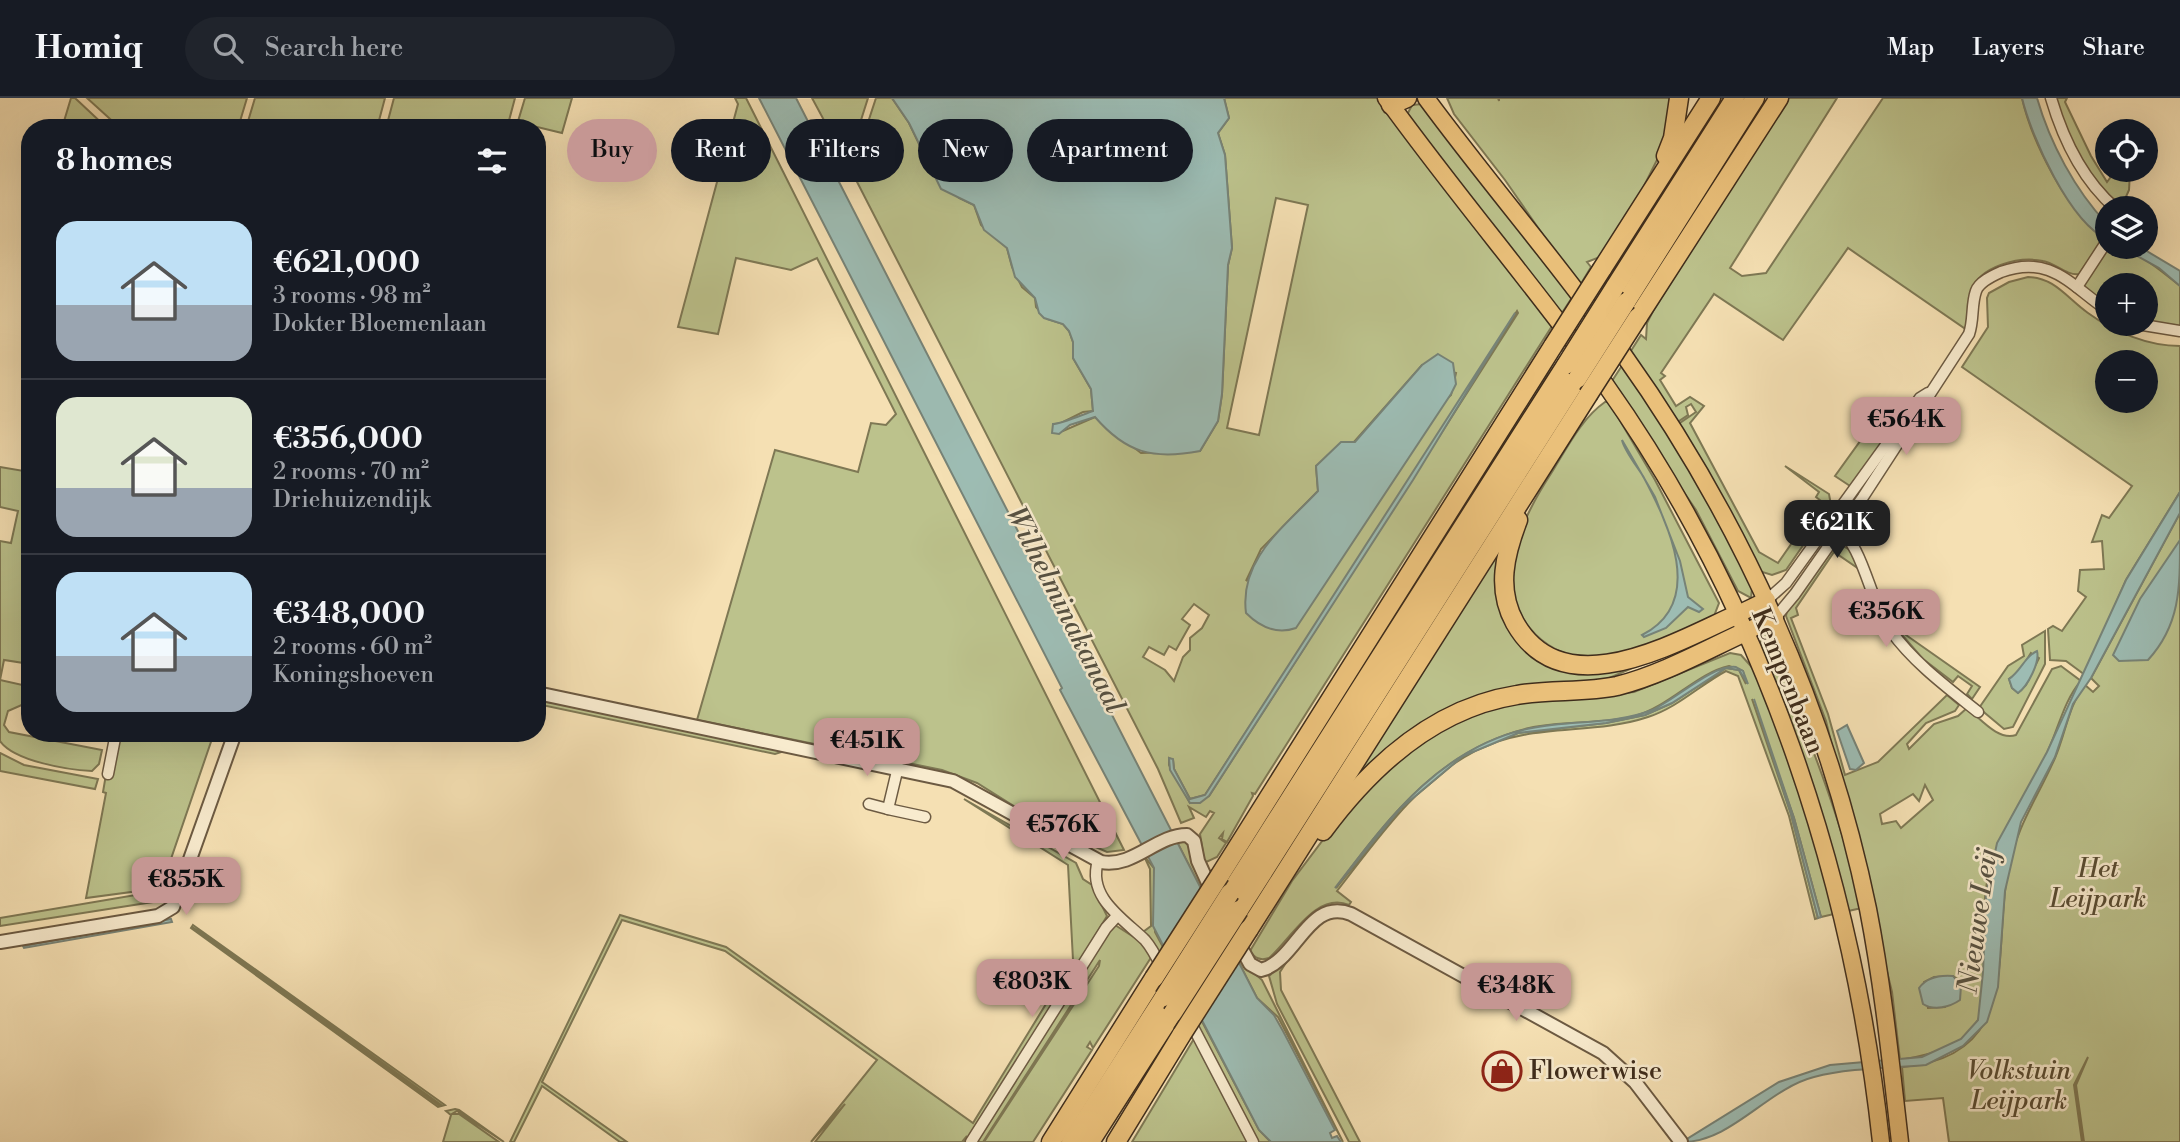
<!DOCTYPE html>
<html lang="en">
<head>
<meta charset="utf-8">
<style>
  :root { --surface:#171b24; --page:#20242c; --text:#f1f3f6; --muted:#9ea1a6; --line:#363941; --accent:#c59692 }
  body { margin:0; font-family:"Libre Bodoni",serif; background:var(--page); color:var(--text); height:100vh; display:flex; flex-direction:column; font-size:26px; white-space:nowrap }
  * { box-sizing:border-box; margin:0 }
  p { font-size:23px; color:var(--muted) }
  .icon { flex:none; width:38px; height:38px; fill:none; stroke:currentColor; stroke-width:2; stroke-linecap:round; stroke-linejoin:round }
  .map { position:relative; flex:1; overflow:hidden }
  .sheet { position:absolute; left:21px; top:21px; width:525px; height:623px; display:flex; flex-direction:column; background:var(--surface); border-radius:28px; box-shadow:0 7px 28px #0002 }
  .sheet>* { flex:none }
  .guide { position:absolute; left:567px; top:21px; width:665px; height:63px; display:flex; gap:14px }
  .buttons { position:absolute; left:2095px; top:21px; display:grid; gap:14px }
  .buttons a { display:grid; place-items:center; width:63px; height:63px; border-radius:50%; background:var(--surface); box-shadow:0 7px 28px #0002; font-size:35px }
  .price { position:absolute; translate:-50% -60px; padding:0 16px; border-radius:14px; background:var(--accent); color:#111; font-size:23px; line-height:46px; filter:drop-shadow(0 2px 4px #0008) }
  .price::after { content:''; position:absolute; left:50%; top:42px; width:21px; height:16px; margin-left:-10px; background:inherit; clip-path:polygon(0 0,100% 0,50% 100%) }
  .price.on { background:#222; color:#fff }
  ul { padding:0; list-style:none }
  li { display:flex; align-items:center; gap:21px; height:175px; padding:0 35px }
  li+li { border-top:2px solid var(--line) }
  li span { display:grid; place-items:center; flex:none; width:196px; height:140px; border-radius:21px; color:#555 }
  li>.icon { margin-inline-start:auto }
  span .icon { width:84px; height:84px; fill:#fffc; stroke-width:1 }
  li b { font-size:30px }
  h2 { display:flex; justify-content:space-between; align-items:center; height:84px; padding:0 35px; font-size:30px }
  .pill { padding:0 24px; border-radius:32px; background:var(--surface); box-shadow:0 7px 28px #0002; font-size:24px; line-height:63px }
  .pill.on { background:var(--accent); color:#111 }
  header { display:flex; align-items:center; gap:42px; box-sizing:border-box; height:98px; padding:0 35px; background:var(--surface); border-bottom:2px solid var(--line) }
  header strong { font-size:33px }
  nav { display:flex; gap:38px; margin-inline-start:auto; font-size:24px }
  .search { width:490px; height:63px; background:var(--page); display:flex; align-items:center; gap:18px; box-sizing:border-box; padding:0 24px; border-radius:38px; color:var(--muted); font-size:26px }
  .map>svg:first-child { display:block }
  .green { fill:#bcc28c; stroke:#7e7854; stroke-width:2; fill-rule:evenodd }
  .water { fill:#9dbcb3; stroke:#778377; stroke-width:2 }
  .lines { fill:none; stroke-linecap:round; stroke-linejoin:round }
  .minor-casing { stroke:#6c5a42; stroke-width:13 }
  .tertiary-casing { stroke:#6c5a42; stroke-width:16 }
  .trunk-casing { stroke:#3f2d1c; stroke-width:19 }
  .motorway-casing { stroke:#3f2d1c; stroke-width:21 }
  .minor { stroke:#f8ebce; stroke-width:10 }
  .tertiary { stroke:#f8ebce; stroke-width:12 }
  .trunk { stroke:#eac07a; stroke-width:16 }
  .motorway { stroke:#eac07a; stroke-width:18 }
  .motorway-bridge-casing { stroke:#3f2d1c; stroke-width:21; stroke-linecap:butt }
  .motorway-bridge { stroke:#eac07a; stroke-width:18 }
  .labels { text-anchor:middle; dominant-baseline:central; stroke-width:5; stroke-linejoin:round; paint-order:stroke }
  .street-label { font-size:26px; fill:#3f2d1c; stroke:#f8ebce }
  .park-label { font-size:26px; font-style:italic; fill:#584b32; stroke:#f8ebce }
  .poi-label { font-size:26px; fill:#3f2d1c; stroke:#f8ebce; text-anchor:start }
  .water-label { font-size:28px; font-style:italic; fill:#565142; stroke:#f8ebce }
</style>
</head>
<body>
<header>
<strong>Homiq</strong>
<div class="search"><svg class="icon" aria-label="search" viewBox="0 0 24 24"><circle cx="10" cy="10" r="6"/><path d="M15 15l6 6"/></svg>Search here</div>
<nav><a>Map</a><a>Layers</a><a>Share</a></nav>
</header>
<div class="map">
<svg width="2180" height="1044" viewBox="0 0 2180 1044">
  <rect width="100%" height="100%" fill="#f5e0b3"/>
  <filter id="stains"><feTurbulence type="fractalNoise" baseFrequency=".00286" numOctaves="4"/><feColorMatrix values="0 0 0 0 .2 0 0 0 0 .09 0 0 0 0 .02 0 0 0 .5 -.17"/></filter>
  <radialGradient id="worn" r=".72"><stop offset=".6" stop-color="#630" stop-opacity="0"/><stop offset="1" stop-color="#630" stop-opacity=".3"/></radialGradient>
  <g class="green">
    <polygon points="71,0 75,0 107,30 62,30"/>
    <polygon points="87,0 247,0 238,30 120,30"/>
    <polygon points="255,0 385,0 377,30 246,30"/>
    <polygon points="394,0 515,0 507,30 386,30"/>
    <polygon points="525,0 572,0 562,35 525,26 516,30"/>
    <polygon points="735,0 746,0 1124,752 1107,754 1089,746 1079,749 977,685 942,672 697,622 775,352 858,374 871,325 886,327 896,316 817,160 791,172 736,160 718,236 678,229 738,6"/>
    <polygon points="812,0 868,0 848,63 846,63"/>
    <path d="M876,0H892L909,25L935,79L959,100L974,107L981,127L1007,150L1012,169L1022,189L1035,200L1036,209L1047,221L1063,226L1069,233L1073,244V260L1091,291L1093,313L1083,314L1059,326L1063,333L1095,319L1141,355L1200,353L1218,323L1222,296L1228,167L1232,150L1225,57L1218,35L1229,20L1224,0H1379L1552,228L1255,696L1252,695L1253,698L1227,744L1222,741L1223,735L1219,740L1226,745L1217,759L1206,764L1208,769L1204,762L1200,736L1214,715L1210,713L1206,719L1189,709L1194,720L1181,725L1158,671L854,78V67ZM1276,100L1308,107L1259,337L1227,330ZM1517,213L1518,215L1313,536ZM1422,267L1456,275L1451,297L1246,483L1261,451L1318,393L1316,368L1354,344ZM1194,506L1209,517L1202,530L1190,540V552L1183,559L1174,583L1165,572L1143,559L1149,549L1164,557L1169,548L1176,552L1190,527L1182,521ZM1303,546L1306,547L1209,698L1190,705L1169,667V660L1173,662L1174,671L1190,701L1205,697Z"/>
    <polygon points="1447,0 1498,0 1499,3 1499,0 1674,0 1660,56 1637,102 1600,159 1587,164 1591,169 1579,189 1505,82 1454,16"/>
    <polygon points="1720,0 1724,0 1609,181 1607,177"/>
    <path d="M1787,0H1837L1730,170L1742,178L1766,175L1883,0H2022C2032,44 2067,114 2104,140L2079,176C2067,178 2055,165 2043,163C2019,158 1980,168 1971,193C1966,206 1970,219 1967,232L1848,150L1783,242L1714,196L1661,275L1665,278L1660,282L1676,308L1690,299L1704,308L1690,325L1759,454L1778,465L1821,403L1816,399L1819,394L1785,368L1829,396L1831,407L1786,472L1772,477L1759,473L1677,327L1696,314L1691,306L1686,309L1688,317L1676,325L1629,256L1641,237L1646,241L1647,225L1653,213Z"/>
    <path d="M2054,0H2067L2065,4L2091,58L2107,84L2116,72L2130,73L2129,92L2121,110C2091,95 2065,31 2054,0Z"/>
    <polygon points="1422,6 1573,198 1560,218 1407,17 1412,7"/>
    <path d="M2109,149C2135,149 2160,172 2180,188V229L2146,224V187H2107V207L2082,189Z"/>
    <path d="M2028,179C2054,179 2068,201 2088,215C2114,234 2148,248 2180,248V394L2126,482L2085,577L2066,563L2050,562L2048,531L2053,528L2062,533L2086,499L2078,493L2080,472L2104,471L2102,443L2092,444L2102,417L2109,420L2132,388L1962,269L1988,229L1987,200L1989,195L2009,184ZM2107,264H2146V303H2107Z"/>
    <polygon points="1558,256 1537,295 1225,785 1223,781"/>
    <polygon points="1623,266 1713,407 1752,490 1751,500 1738,493 1696,412 1610,286"/>
    <path d="M1605,304H1609L1655,382L1719,505L1714,518C1677,535 1632,562 1589,560C1540,558 1506,514 1512,466C1516,434 1535,400 1552,374C1568,348 1582,320 1605,304Z"/>
    <polygon points="1870,321 1886,339 1850,388 1835,378 1863,339 1860,336"/>
    <path d="M0,369L30,374V566L4,562L0,582L27,588L24,606L8,613L4,627L9,634L102,652L99,666L92,673C68,672 14,663 0,643V443L11,445L18,413L0,409Z"/>
    <path d="M2180,415V1044H2084L2076,987L2088,959L2074,987L2082,1044H1949L1943,1000L1905,1003L1902,969C2023,958 1992,857 2008,772C2018,725 2037,701 2055,660C2066,635 2068,608 2085,587L2093,594L2099,588L2091,580Z"/>
    <polygon points="1507,441 1503,501 1561,567 1711,536 1607,581 1478,604 1337,707"/>
    <path d="M1839,446L1851,452L1859,471L1834,454L1796,510L1798,517L1791,520L1828,616L1845,677L1878,664L1947,597L1959,607L1955,613L1926,625L1907,646L1909,651L1934,626L1958,618L1967,610C1981,621 1998,643 2016,637L2052,571L2061,568L2081,583C2064,602 2058,632 2047,655C2024,703 1989,744 1985,800C1984,828 1988,899 1978,922C1966,949 1926,958 1900,962L1892,894L1826,623L1786,518L1787,512L1835,447ZM1925,687L1933,702L1901,730L1896,723L1882,726L1880,716L1913,696L1919,703ZM1953,878L1959,882L1945,909L1928,910L1924,884L1934,879Z"/>
    <polygon points="1896,530 1980,589 1972,601 1967,596 1972,588 1958,578 1953,584 1923,561"/>
    <path d="M1763,533L1771,544C1805,631 1841,718 1862,810L1848,813L1801,653L1760,549Z"/>
    <path d="M2045,533V566L2013,629L2004,631L1979,610L2008,568L2024,558L2022,547ZM2031,555L2039,560L2026,587L2018,595L2012,590L2009,581L2019,574Z"/>
    <path d="M1730,555L1741,557L1757,575L1807,716L1834,816L1821,819L1794,720L1752,601L1791,716L1818,820L1815,821L1789,718L1738,578L1726,573C1700,587 1677,610 1648,619C1591,638 1531,624 1475,653C1416,684 1377,742 1337,793L1351,804L1349,807C1316,793 1291,841 1269,860C1260,863 1255,860 1250,853L1292,783L1332,730L1373,682L1433,634L1500,606L1634,594ZM1729,568L1743,573L1746,586L1739,572L1726,570L1672,605L1645,617L1606,625L1518,635L1463,658L1400,711L1336,790C1387,721 1440,651 1529,630C1564,622 1600,627 1635,618C1670,608 1697,575 1729,568Z"/>
    <polygon points="537,599 788,652 775,656 537,606 537,603 555,605 537,601"/>
    <polygon points="113,635 214,635 161,790 86,800 106,695 103,694"/>
    <polygon points="0,655 24,667 98,681 95,691 0,673"/>
    <polygon points="964,701 1076,765 1083,781 1092,787 1107,818 972,1044 964,1044 967,1038 962,1044 815,1044 845,1006 811,1044 877,962 725,853 622,822 542,984 627,1044 620,1044 542,988 514,1044 510,1044 620,817 726,849 973,1025 1073,862 1068,767"/>
    <polygon points="1176,742 1186,743 1244,866 1262,882 1343,1044 1278,919 1257,900"/>
    <polygon points="1144,758 1154,770 1155,834 1259,1032 1271,1044 1255,1044 1157,853 1143,834 1151,828 1150,771"/>
    <polygon points="165,792 161,801 153,804 0,828 0,820"/>
    <path d="M193,827L445,1007L438,1009L191,830ZM192,829L203,836L441,1007L440,1008Z"/>
    <polygon points="1115,827 1143,845 1152,856 1250,1044 1132,1044 1195,939 1152,858 1093,950 1090,944 1087,949 1092,952 1033,1044 984,1044 1099,868 1100,862 983,1044 977,1044 1103,838"/>
    <polygon points="1289,860 1280,874 1281,892 1360,1044 1349,1044 1277,906 1269,878"/>
    <polygon points="455,1011 459,1012 504,1044 457,1013 452,1016 459,1016 499,1044 443,1044 451,1017 446,1013"/>
  </g>
  <g class="water">
    <polygon points="759,0 796,0 1257,900 1274,917 1283,933 1335,1032 1330,1035 1332,1040 1337,1038 1341,1044 1271,1044 1259,1032 1153,828 1154,770 1060,592 1062,590"/>
    <path d="M892,0H1224L1229,20L1218,35L1225,57L1232,150L1228,167L1222,296L1218,323L1200,353C1153,362 1126,355 1095,319L1070,327L1059,336L1052,335L1053,326C1061,326 1084,316 1093,313L1091,291L1073,260V244L1069,233L1063,226L1044,220L1039,215L1035,200L1015,179L1007,150L984,132L974,107L941,91L909,25Z"/>
    <path d="M2022,0H2037C2050,45 2075,92 2107,126V141C2070,125 2031,38 2022,0Z"/>
    <polygon points="2121,149 2140,149 2180,173 2180,188 2159,170"/>
    <polygon points="1515,215 1413,382 1209,698 1200,705 1190,705 1170,672 1169,660 1173,661 1174,671 1190,701 1205,697"/>
    <path d="M1438,256L1453,265L1456,286L1451,296L1296,530C1276,537 1260,529 1246,515C1239,461 1284,429 1318,393L1316,368L1341,344H1355L1422,267Z"/>
    <path d="M1622,342L1655,399L1680,463L1688,499L1703,511L1699,514L1688,509L1666,530L1644,539L1642,537C1707,504 1668,425 1643,378C1636,367 1624,352 1622,342Z"/>
    <path d="M2180,394V415L2091,580L2073,606L2055,659L2021,724L2005,793L1998,889L1987,924L1963,948L1926,967C1890,970 1849,970 1814,979C1767,991 1732,1044 1682,1044L1779,984L1830,967L1922,959L1961,941L1978,922L1983,874L1986,797L1997,745L2047,654L2126,482Z"/>
    <path d="M2180,442C2180,491 2180,527 2148,562L2119,563L2113,557L2140,501Z"/>
    <path d="M2037,553C2040,564 2028,588 2018,595L2012,590L2009,581C2021,573 2025,558 2037,553Z"/>
    <path d="M1736,569L1743,573L1748,586L1739,572L1726,570L1672,605L1645,617L1606,625L1518,635L1463,658L1400,711L1335,790C1387,722 1442,647 1532,630C1572,622 1614,627 1652,612C1675,602 1713,566 1736,569Z"/>
    <polygon points="1754,601 1794,720 1821,819 1818,820 1791,716"/>
    <polygon points="1847,627 1864,665 1856,672 1850,671 1837,633"/>
    <polygon points="171,821 172,824 24,850 23,848"/>
    <path d="M1953,878L1961,888L1960,902C1950,909 1934,913 1923,906L1919,890C1927,879 1940,877 1953,878Z"/>
  </g>
  <g class="lines">
    <g class="minor-casing">
      <g id="minor">
        <path d="M2051,0C2063,41 2082,81 2115,110"/>
        <polyline points="2077,189 2107,143"/>
        <polyline points="2137,226 2180,233"/>
        <path d="M1835,427C1865,448 1869,504 1891,533C1914,565 1948,590 1978,614"/>
        <polyline points="1767,502 1786,485 1920,300 1928,295"/>
        <path d="M1775,520L1795,496L1863,399L1969,236C1974,222 1971,207 1976,193C1979,184 1992,178 2001,174C2051,156 2070,187 2107,212"/>
        <polyline points="108,676 116,635"/>
        <polyline points="869,706 888,711 898,669"/>
        <polyline points="888,711 925,719"/>
        <path d="M1098,763C1087,799 1122,820 1145,842C1152,850 1157,860 1162,870"/>
        <polyline points="1179,902 1253,1044"/>
        <polyline points="971,1044 1106,830 1117,818"/>
      </g>
    </g>
    <g class="tertiary-casing">
      <g id="tertiary">
        <path d="M537,595L953,683L1101,764C1134,770 1156,737 1187,737L1194,743L1198,763L1213,796"/>
        <path d="M1226,822L1250,866L1261,872C1297,863 1308,799 1351,816L1603,955L1635,984L1681,1044"/>
        <polyline points="0,844 158,818 173,809 235,635"/>
      </g>
    </g>
    <g class="trunk-casing">
      <g id="trunk">
        <path d="M1386,0C1456,97 1535,189 1605,286C1762,507 1852,776 1881,1044"/>
        <path d="M1426,0C1490,87 1561,168 1623,256C1741,421 1827,612 1868,811C1883,888 1891,966 1900,1044"/>
        <polyline points="1736,517 1767,502"/>
        <polyline points="1745,534 1775,520"/>
      </g>
    </g>
    <g class="motorway-casing">
      <g id="motorway">
        <polyline points="1391,7 1407,0"/>
        <polyline points="1666,58 1673,40 1679,0"/>
        <polyline points="1602,171 1711,0"/>
        <polyline points="1615,189 1735,0"/>
        <polyline points="1626,204 1755,0"/>
        <polyline points="1638,219 1779,0"/>
        <path d="M1518,422C1505,456 1496,491 1515,525C1563,610 1674,545 1736,517"/>
        <path d="M1323,733C1371,668 1434,610 1517,597C1550,591 1584,595 1617,588C1661,577 1704,553 1745,534"/>
        <polyline points="1220,777 1553,248"/>
        <polyline points="1230,795 1566,267"/>
        <polyline points="1239,812 1577,281"/>
        <polyline points="1249,831 1588,297"/>
        <polyline points="1051,1044 1154,880"/>
        <polyline points="1071,1044 1164,899"/>
        <polyline points="1090,1044 1172,916"/>
        <polyline points="1116,1044 1182,936"/>
      </g>
    </g>
    <use href="#minor" class="minor"/>
    <use href="#tertiary" class="tertiary"/>
    <use href="#trunk" class="trunk"/>
    <use href="#motorway" class="motorway"/>
    <g class="motorway-bridge-casing">
      <g id="motorway-bridge">
        <polyline points="1553,248 1602,171"/>
        <polyline points="1566,267 1615,189"/>
        <polyline points="1577,281 1626,204"/>
        <polyline points="1588,297 1638,219"/>
        <polyline points="1154,880 1220,777"/>
        <polyline points="1164,899 1230,795"/>
        <polyline points="1172,916 1239,812"/>
        <polyline points="1182,936 1249,831"/>
      </g>
    </g>
    <use href="#motorway-bridge" class="motorway-bridge"/>
  </g>
  <defs>
    <g id="shop-ring" transform="scale(2.0125)"><circle r="9.5" fill="#f8ebce" stroke="#8f2418" stroke-width="1.5"/><path d="M-5-2.5h2.3a2.7 3.5 0 0 1 5.4 0H5L5.5 6h-11ZM-1.5-2.5h3a1.5 2.3 0 0 0-3 0Z" fill="#8f2418"/></g>
  </defs>
  <g fill-rule="evenodd">
    <use href="#shop-ring" x="1502" y="973"/>
  </g>
  <g class="labels">
    <g class="street-label">
      <text transform="translate(1788 583) rotate(68)">Kempenbaan</text>
    </g>
    <g class="park-label">
      <text x="2098" y="771">Het<tspan x="2098" dy="30">Leijpark</tspan></text>
      <text x="2019" y="973">Volkstuin<tspan x="2019" dy="30">Leijpark</tspan></text>
    </g>
    <g class="poi-label">
      <text x="1529" y="973">Flowerwise</text>
    </g>
    <g class="water-label">
      <text transform="translate(1065 512) rotate(63)">Wilhelminakanaal</text>
      <text transform="translate(1978 823) rotate(-82)">Nieuwe Leij</text>
    </g>
  </g>
  <rect width="100%" height="100%" filter="url(#stains)"/>
  <rect width="100%" height="100%" fill="url(#worn)"/>
</svg>
<div class="buttons">
<a><svg class="icon" aria-label="locate" viewBox="0 0 24 24"><circle cx="12" cy="12" r="6"/><path d="M12 2v4M12 18v4M2 12h4M18 12h4"/></svg></a>
<a><svg class="icon" aria-label="layers" viewBox="0 0 24 24"><path d="M12 4l9 5-9 5-9-5zM3 14l9 5 9-5"/></svg></a>
<a>+</a>
<a>−</a>
</div>
<b class="price" style="left:1906px;top:359px">€564K</b>
<b class="price on" style="left:1837px;top:462px">€621K</b>
<b class="price" style="left:1886px;top:551px">€356K</b>
<b class="price" style="left:867px;top:680px">€451K</b>
<b class="price" style="left:1063px;top:764px">€576K</b>
<b class="price" style="left:186px;top:819px">€855K</b>
<b class="price" style="left:1032px;top:921px">€803K</b>
<b class="price" style="left:1516px;top:925px">€348K</b>
<div class="guide">
<a class="pill on">Buy</a>
<a class="pill">Rent</a>
<a class="pill">Filters</a>
<a class="pill">New</a>
<a class="pill">Apartment</a>
</div>
<section class="sheet">
<h2>8 homes<svg class="icon" aria-label="filters" viewBox="0 0 24 24"><path d="M4 7h16M4 17h16"/><circle cx="9" cy="7" r="2"/><circle cx="15" cy="17" r="2"/></svg></h2>
<ul>
<li><span style="background:linear-gradient(#bfe0f5 60%,#9aa5b1 0)"><svg class="icon" aria-label="home" viewBox="0 0 24 24"><path d="M3 11l9-7 9 7M6 9v11h12V9"/></svg></span><div><b>€621,000</b><p>3 rooms · 98 m²</p><p>Dokter Bloemenlaan</p></div></li>
<li><span style="background:linear-gradient(#dfe7d0 65%,#9aa5b1 0)"><svg class="icon" aria-label="home" viewBox="0 0 24 24"><path d="M3 11l9-7 9 7M6 9v11h12V9"/></svg></span><div><b>€356,000</b><p>2 rooms · 70 m²</p><p>Driehuizendijk</p></div></li>
<li><span style="background:linear-gradient(#bfe0f5 60%,#9aa5b1 0)"><svg class="icon" aria-label="home" viewBox="0 0 24 24"><path d="M3 11l9-7 9 7M6 9v11h12V9"/></svg></span><div><b>€348,000</b><p>2 rooms · 60 m²</p><p>Koningshoeven</p></div></li>
</ul>
</section>
</div>
</body>
</html>
